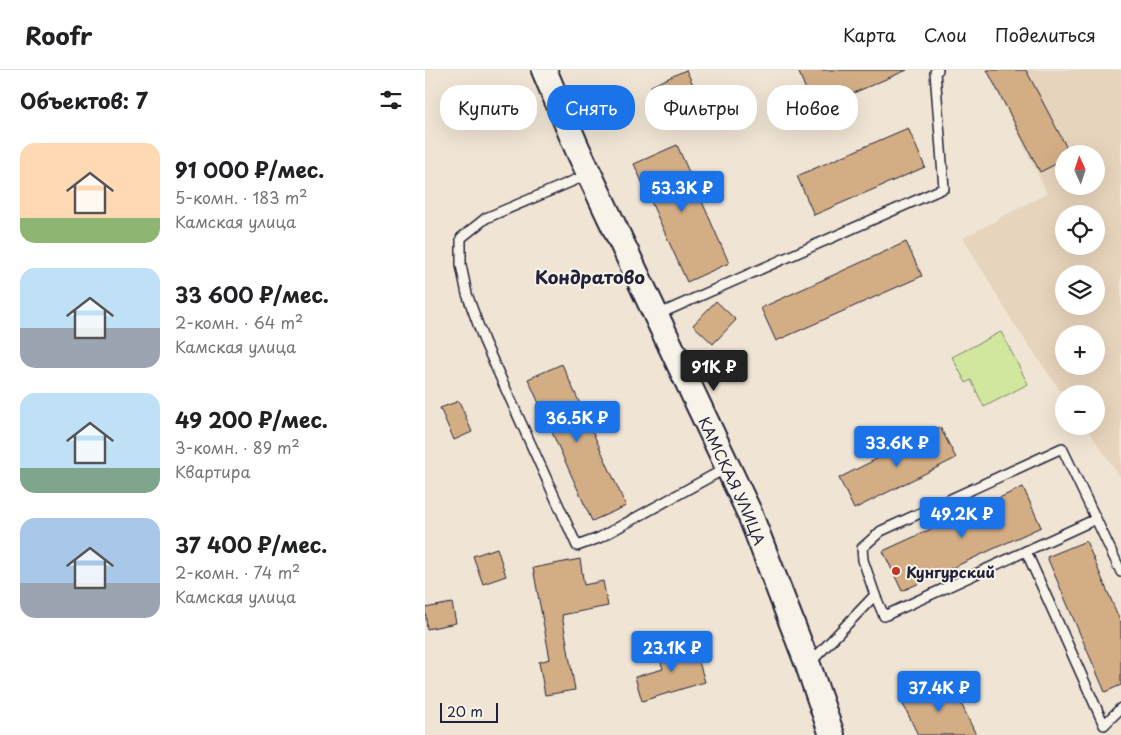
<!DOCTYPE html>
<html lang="ru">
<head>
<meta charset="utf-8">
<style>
  :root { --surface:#fff; --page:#f2f2f2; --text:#202124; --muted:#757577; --line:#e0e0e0; --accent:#1a73e8 }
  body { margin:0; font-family:"Playpen Sans",sans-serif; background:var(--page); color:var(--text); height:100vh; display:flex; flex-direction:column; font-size:19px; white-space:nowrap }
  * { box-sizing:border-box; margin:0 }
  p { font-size:16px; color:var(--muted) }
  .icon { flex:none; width:28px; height:28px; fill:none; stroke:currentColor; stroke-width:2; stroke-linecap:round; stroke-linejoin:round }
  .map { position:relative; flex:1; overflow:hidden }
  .side { display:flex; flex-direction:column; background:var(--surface); width:425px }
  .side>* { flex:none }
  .guide { position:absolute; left:15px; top:15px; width:475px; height:45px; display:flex; gap:10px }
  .needle { width:32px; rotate:357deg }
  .controls { position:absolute; left:630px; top:75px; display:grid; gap:10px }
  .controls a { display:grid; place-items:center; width:50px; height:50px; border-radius:50%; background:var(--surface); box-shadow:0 5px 20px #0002; font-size:25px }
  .scale { position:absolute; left:15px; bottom:12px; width:58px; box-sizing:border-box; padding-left:5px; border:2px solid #22223b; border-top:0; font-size:14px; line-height:18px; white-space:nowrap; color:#22223b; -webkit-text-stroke:4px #f7f3e8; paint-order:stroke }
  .price { position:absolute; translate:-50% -42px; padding:0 11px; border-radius:5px; background:var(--accent); color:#fff; font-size:16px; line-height:32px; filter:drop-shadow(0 1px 2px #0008) }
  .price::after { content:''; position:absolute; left:50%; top:30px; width:15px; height:11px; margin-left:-8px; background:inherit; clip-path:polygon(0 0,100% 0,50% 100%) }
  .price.current { background:#222; color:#fff }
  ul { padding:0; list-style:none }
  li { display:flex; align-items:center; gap:15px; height:125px; padding:0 20px }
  li span { display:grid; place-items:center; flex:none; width:140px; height:100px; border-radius:15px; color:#555 }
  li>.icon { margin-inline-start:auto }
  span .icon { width:60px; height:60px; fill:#fffc; stroke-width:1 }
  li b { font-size:21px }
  h2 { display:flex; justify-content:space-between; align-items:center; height:60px; padding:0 20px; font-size:21px }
  .tag { padding:0 18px; border-radius:20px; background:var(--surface); box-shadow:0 5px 20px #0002; font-size:18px; line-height:45px }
  .tag.current { background:var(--accent); color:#fff }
  header { display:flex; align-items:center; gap:30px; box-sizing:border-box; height:70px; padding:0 25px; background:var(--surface); border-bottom:1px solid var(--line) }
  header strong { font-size:24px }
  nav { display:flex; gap:28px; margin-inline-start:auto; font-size:18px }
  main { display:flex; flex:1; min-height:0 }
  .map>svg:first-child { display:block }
  .built { fill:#e7d4bc; fill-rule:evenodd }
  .green { fill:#d1e79d; stroke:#7a846c }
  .building { fill:#d3ae85; stroke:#22223b }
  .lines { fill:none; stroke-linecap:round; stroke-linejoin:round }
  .lane-casing { stroke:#22223b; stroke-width:12 }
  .secondary-casing { stroke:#22223b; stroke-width:28 }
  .lane { stroke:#f7f3e8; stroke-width:9 }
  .secondary { stroke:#f7f3e8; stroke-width:24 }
  .poi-dot { fill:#c8321e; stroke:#f7f3e8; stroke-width:2 }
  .labels { text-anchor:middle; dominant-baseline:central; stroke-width:4; stroke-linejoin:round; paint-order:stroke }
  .street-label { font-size:15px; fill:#22223b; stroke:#f7f3e8 }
  .poi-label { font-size:15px; font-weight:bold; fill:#22223b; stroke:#f7f3e8; text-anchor:start }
  .quarter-label { font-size:18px; font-weight:bold; fill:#22223b; stroke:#f7f3e8 }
</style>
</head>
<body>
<header>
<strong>Roofr</strong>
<nav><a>Карта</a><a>Слои</a><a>Поделиться</a></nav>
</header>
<main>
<section class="side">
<h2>Объектов: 7<svg class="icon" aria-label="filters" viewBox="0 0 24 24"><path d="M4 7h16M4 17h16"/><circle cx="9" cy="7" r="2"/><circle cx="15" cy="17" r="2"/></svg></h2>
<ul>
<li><span style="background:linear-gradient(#ffd9b3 75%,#8fb573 0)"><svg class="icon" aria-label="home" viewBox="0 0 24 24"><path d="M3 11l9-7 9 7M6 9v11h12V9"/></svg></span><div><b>91 000 ₽/мес.</b><p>5-комн. · 183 m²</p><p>Камская улица</p></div></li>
<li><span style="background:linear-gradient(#bfe0f5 60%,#9aa5b1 0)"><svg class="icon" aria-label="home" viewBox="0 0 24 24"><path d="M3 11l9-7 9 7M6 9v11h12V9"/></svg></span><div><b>33 600 ₽/мес.</b><p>2-комн. · 64 m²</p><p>Камская улица</p></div></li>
<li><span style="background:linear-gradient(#bfe0f5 75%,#7fa58c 0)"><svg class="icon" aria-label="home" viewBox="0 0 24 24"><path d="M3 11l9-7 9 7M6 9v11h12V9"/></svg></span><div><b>49 200 ₽/мес.</b><p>3-комн. · 89 m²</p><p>Квартира</p></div></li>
<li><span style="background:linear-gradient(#a9c7e8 65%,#9aa5b1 0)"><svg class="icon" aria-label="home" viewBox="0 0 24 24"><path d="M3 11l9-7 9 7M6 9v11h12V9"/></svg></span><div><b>37 400 ₽/мес.</b><p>2-комн. · 74 m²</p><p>Камская улица</p></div></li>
</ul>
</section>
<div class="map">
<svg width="696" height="665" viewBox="0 0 696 665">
  <rect width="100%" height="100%" fill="#f0e5d4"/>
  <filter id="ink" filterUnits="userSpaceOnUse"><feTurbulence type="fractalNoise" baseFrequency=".02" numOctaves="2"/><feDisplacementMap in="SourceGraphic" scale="10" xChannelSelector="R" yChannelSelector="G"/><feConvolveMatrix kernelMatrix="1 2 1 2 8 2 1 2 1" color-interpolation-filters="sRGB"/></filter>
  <g filter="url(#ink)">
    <path class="built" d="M562,0H696V408L660,356H671V324H639V326L589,254L538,168L622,123ZM639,84H671V116H639ZM639,144H671V176H639ZM639,204H671V236H639ZM639,264H671V296H639Z"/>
    <polygon class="green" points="576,262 603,314 559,337 546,310 541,313 527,287"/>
    <g class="building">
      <polygon points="261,0 278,35 243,52 226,16"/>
      <polygon points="373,0 482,0 389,40"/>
      <polygon points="562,0 601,0 645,84 639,84 639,90 615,102"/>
      <polygon points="483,58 500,97 389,145 372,106"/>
      <polygon points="252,75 304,193 262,212 209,94"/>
      <polygon points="481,172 497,206 351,271 336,238"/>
      <polygon points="291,231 311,250 288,274 268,255"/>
      <polygon points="137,294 201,436 167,451 103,309"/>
      <polygon points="34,331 47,362 29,370 15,338"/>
      <polygon points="515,357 531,388 429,439 414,408"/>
      <polygon points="598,417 616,457 477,521 458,481"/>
      <polygon points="661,471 696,553 696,615 680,622 622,487"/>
      <polygon points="72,478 81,506 58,514 48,486"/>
      <polygon points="155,489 159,515 178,511 183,536 137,545 150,620 120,625 114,592 125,589 108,498"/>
      <polygon points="27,533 31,553 2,559 0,538"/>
      <polygon points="268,572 280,612 217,631 210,607 238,599 233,583"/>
      <polygon points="526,612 551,665 493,665 478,634"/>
    </g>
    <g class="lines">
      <g class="lane-casing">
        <g id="lane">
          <polyline points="162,105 61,148 36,168 36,195 42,224 59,271 152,476 174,468 303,397"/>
          <polyline points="232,245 519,118 510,2 513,0"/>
          <polyline points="601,481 679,655 696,638"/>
          <polyline points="450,525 438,490 437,478 456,461 637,378 671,449"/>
          <polyline points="385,593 450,525 459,546 671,449 696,502"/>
        </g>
      </g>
      <g class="secondary-casing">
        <g id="secondary">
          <path id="s1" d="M119,0L152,78L324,442L383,595L407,665"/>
        </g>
      </g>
      <use href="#lane" class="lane"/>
      <use href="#secondary" class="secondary"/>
    </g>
  </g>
  <circle class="poi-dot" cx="471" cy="501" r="5"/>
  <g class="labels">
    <g class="street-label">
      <text stroke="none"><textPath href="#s1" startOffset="452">КАМСКАЯ УЛИЦА</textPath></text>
    </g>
    <g class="poi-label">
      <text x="481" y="501">Кунгурский</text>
    </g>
    <g class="quarter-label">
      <text x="165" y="206">Кондратово</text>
    </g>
  </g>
</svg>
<div class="controls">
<a><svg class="needle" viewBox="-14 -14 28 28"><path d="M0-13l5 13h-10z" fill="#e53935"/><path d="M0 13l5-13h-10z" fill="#757577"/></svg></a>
<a><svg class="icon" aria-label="locate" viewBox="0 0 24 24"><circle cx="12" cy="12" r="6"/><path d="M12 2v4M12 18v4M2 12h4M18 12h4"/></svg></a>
<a><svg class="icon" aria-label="layers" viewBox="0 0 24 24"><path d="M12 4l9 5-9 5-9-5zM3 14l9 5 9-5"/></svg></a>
<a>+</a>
<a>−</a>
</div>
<div class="scale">20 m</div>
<b class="price" style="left:257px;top:143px">53.3K ₽</b>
<b class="price current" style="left:289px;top:322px">91K ₽</b>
<b class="price" style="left:152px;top:373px">36.5K ₽</b>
<b class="price" style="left:472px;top:398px">33.6K ₽</b>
<b class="price" style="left:537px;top:469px">49.2K ₽</b>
<b class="price" style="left:247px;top:603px">23.1K ₽</b>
<b class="price" style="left:514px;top:643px">37.4K ₽</b>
<div class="guide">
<a class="tag">Купить</a>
<a class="tag current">Снять</a>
<a class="tag">Фильтры</a>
<a class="tag">Новое</a>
</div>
</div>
</main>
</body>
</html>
